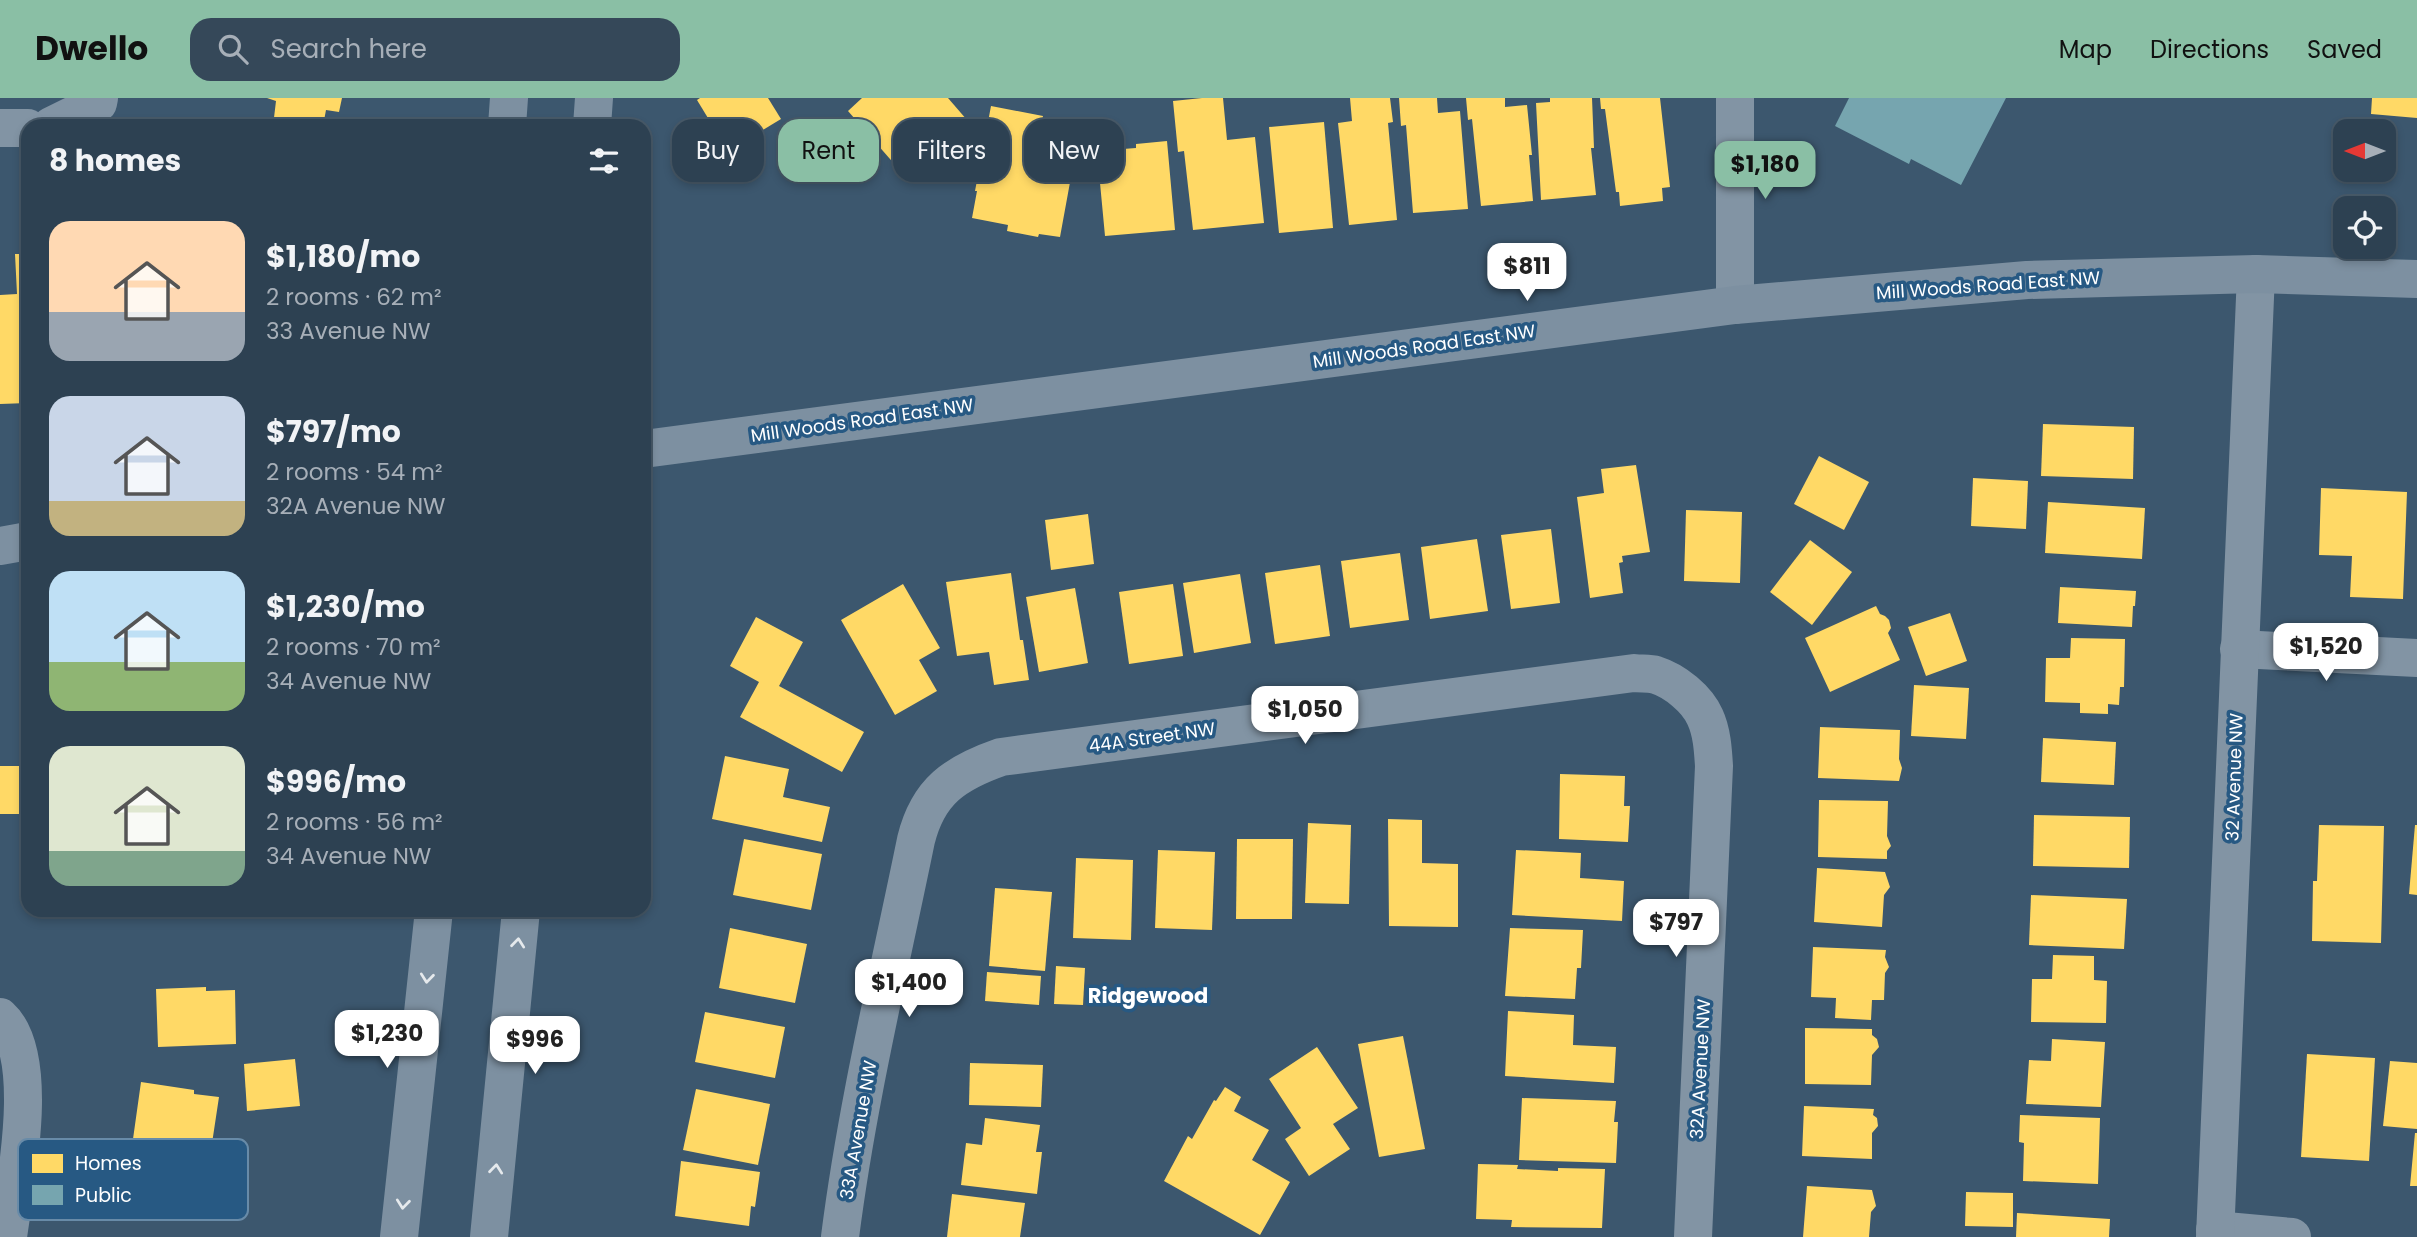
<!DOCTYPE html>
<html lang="en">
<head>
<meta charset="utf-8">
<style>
  :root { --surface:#2d4152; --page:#354859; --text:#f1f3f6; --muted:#a7afb8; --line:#485a69; --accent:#8abfa5 }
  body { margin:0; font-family:Poppins,sans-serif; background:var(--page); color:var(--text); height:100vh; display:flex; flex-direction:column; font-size:26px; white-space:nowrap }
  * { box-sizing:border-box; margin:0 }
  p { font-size:23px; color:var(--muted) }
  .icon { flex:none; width:38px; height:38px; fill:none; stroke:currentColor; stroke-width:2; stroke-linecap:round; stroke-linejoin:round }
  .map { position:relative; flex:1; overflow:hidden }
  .side { position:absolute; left:21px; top:21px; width:630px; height:798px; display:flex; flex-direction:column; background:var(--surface); border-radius:21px; box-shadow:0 4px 10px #0003,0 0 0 2px var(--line) }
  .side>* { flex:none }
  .guide { position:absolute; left:672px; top:21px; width:665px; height:63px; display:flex; gap:14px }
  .needle { width:46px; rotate:270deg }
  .controls { position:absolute; left:2333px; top:21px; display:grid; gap:14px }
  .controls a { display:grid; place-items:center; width:63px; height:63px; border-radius:14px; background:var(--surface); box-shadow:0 4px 10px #0003,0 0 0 2px var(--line); font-size:35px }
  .price { position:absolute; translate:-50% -60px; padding:0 16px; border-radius:14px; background:#fff; color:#222; font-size:23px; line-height:46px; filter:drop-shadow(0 2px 4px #0008) }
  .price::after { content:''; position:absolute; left:50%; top:42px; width:21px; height:16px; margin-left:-10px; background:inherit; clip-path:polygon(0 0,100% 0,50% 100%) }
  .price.on { background:var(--accent); color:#111 }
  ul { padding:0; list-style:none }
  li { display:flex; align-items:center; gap:21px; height:175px; padding:0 28px }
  li span { display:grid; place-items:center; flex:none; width:196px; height:140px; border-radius:21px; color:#555 }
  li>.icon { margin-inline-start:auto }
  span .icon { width:84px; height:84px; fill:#fffc; stroke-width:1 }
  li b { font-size:30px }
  h2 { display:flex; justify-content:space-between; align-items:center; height:84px; padding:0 28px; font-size:30px }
  .pill { padding:0 24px; border-radius:21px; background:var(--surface); box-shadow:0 4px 10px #0003,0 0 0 2px var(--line); font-size:24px; line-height:63px }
  .pill.on { background:var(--accent); color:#111 }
  header { display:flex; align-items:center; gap:42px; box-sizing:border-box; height:98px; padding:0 35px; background:var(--accent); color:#111 }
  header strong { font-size:33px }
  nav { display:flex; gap:38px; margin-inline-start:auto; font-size:24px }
  .search { width:490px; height:63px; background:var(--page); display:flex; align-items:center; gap:18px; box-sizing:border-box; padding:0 24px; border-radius:21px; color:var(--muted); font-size:26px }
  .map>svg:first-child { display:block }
  .homes { fill:#ffd966 }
  .public { fill:#76a5af }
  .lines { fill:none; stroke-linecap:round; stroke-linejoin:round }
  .street { stroke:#8294a4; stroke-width:38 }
  .secondary { stroke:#7d90a1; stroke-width:38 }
  .oneway { stroke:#e5e9ec }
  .labels { text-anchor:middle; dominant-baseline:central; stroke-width:7; stroke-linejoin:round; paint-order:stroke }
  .street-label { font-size:18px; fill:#fff; stroke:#275983 }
  .quarter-label { font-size:21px; font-weight:bold; fill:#fff; stroke:#275983 }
  .key { fill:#275983; stroke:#688ba8; stroke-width:2 }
  .key-label { font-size:19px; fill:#fff }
</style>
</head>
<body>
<header>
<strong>Dwello</strong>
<div class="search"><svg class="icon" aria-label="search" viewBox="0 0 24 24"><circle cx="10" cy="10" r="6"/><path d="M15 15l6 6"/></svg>Search here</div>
<nav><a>Map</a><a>Directions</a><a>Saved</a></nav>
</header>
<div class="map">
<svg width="2417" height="1139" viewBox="0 0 2417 1139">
  <rect width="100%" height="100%" fill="#3c576e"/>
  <g class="homes">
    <polygon points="267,0 342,0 339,14 326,12 323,28 273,28 276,3"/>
    <polygon points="700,0 768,0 781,21 728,53 697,2"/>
    <polygon points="862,0 948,0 967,22 904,77 848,13"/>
    <polygon points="1202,0 1223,0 1227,42 1255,39 1264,125 1193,132 1184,53 1178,54 1173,3"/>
    <polygon points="1350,0 1390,0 1393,24 1388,25 1397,122 1349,127 1338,25 1352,23"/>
    <polygon points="1399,0 1437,0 1438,15 1460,13 1468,111 1413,115 1406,27 1401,28"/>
    <polygon points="1466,0 1505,0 1505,9 1527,7 1532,57 1529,57 1533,103 1481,108 1472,21 1468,22"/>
    <polygon points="1550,0 1592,0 1594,50 1591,50 1596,97 1541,102 1536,5 1550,4"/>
    <polygon points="1600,0 1660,0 1670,89 1662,90 1663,103 1620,108 1619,94 1616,94 1605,11 1601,11"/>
    <polygon points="2372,0 2417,0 2417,20 2371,16"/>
    <polygon points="991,8 1043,18 1037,49 1075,57 1060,139 1039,136 1038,139 1007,133 1008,127 972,120 977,93 975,93"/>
    <polygon points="1324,24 1333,130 1279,135 1269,29"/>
    <polygon points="1167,43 1175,132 1105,138 1097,53 1136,50 1136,46"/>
    <polygon points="15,156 28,156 28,305 0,306 0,197 17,196"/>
    <polygon points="2043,326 2134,329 2133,381 2041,378"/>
    <polygon points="1819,358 1869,384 1844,432 1794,406"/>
    <polygon points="1636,367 1650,454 1622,458 1623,464 1619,465 1623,495 1590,500 1577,399 1604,395 1601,371"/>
    <polygon points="1973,380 2028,383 2026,431 1971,428"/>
    <polygon points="2321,390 2407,394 2403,501 2350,499 2352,458 2319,457"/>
    <polygon points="2048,404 2145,410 2142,461 2045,455"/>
    <polygon points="1686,412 1742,414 1740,485 1684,483"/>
    <polygon points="1088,416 1094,466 1051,472 1045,422"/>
    <polygon points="1551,431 1560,505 1511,511 1501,437"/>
    <polygon points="1477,441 1488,513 1430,521 1421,449"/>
    <polygon points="1810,442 1852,474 1812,527 1770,494"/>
    <polygon points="1400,455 1409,522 1350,530 1341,463"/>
    <polygon points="1320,467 1330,538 1275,546 1265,475"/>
    <polygon points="1011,475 1020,542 1023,542 1029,582 994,587 989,554 957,558 946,484"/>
    <polygon points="1240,476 1251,545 1194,555 1183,485"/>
    <polygon points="903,486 940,550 919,562 937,593 895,617 841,522"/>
    <polygon points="1173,486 1183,558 1129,566 1119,494"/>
    <polygon points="2060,489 2136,493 2135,508 2133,508 2132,529 2058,525"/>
    <polygon points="1075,490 1088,565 1039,574 1026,499"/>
    <polygon points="1876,508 1880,516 1885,518 1889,522 1891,530 1888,535 1900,562 1830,594 1805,540"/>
    <polygon points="1950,515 1967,563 1926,578 1908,529"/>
    <polygon points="756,519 803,544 779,588 864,634 842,674 740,619 759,584 730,568"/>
    <polygon points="2071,540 2125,541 2124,589 2120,589 2119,607 2108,606 2108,616 2080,615 2080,605 2045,604 2046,560 2070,560"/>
    <polygon points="1914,587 1969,590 1966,641 1911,638"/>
    <polygon points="1820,629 1900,632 1899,661 1902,670 1899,683 1818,680"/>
    <polygon points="2043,640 2116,644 2114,687 2041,684"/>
    <polygon points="725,658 789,671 783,699 830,709 822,744 712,721"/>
    <rect x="0" y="668" width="28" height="48"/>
    <polygon points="1560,676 1625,678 1624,708 1630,708 1628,744 1559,741"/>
    <polygon points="1819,702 1888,703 1887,738 1891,748 1887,753 1887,761 1818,759"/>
    <polygon points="2034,717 2130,719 2129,770 2033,768"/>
    <polygon points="1388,721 1422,722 1422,765 1458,766 1458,829 1389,828"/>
    <polygon points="1308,725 1351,727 1349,806 1305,805"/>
    <polygon points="2319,727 2384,728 2381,845 2312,843 2313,783 2317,783"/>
    <polygon points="2415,727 2417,727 2417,797 2409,796"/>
    <polygon points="744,741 822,756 811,812 733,797"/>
    <polygon points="1237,741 1293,741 1292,821 1236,821"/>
    <polygon points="1158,752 1215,754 1212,832 1155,830"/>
    <polygon points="1516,752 1581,755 1580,780 1624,783 1622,823 1512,817"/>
    <polygon points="1076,760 1133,762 1131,842 1073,840"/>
    <polygon points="1817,770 1885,774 1890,789 1884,797 1882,829 1814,824"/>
    <polygon points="995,790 1052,794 1045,873 989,868"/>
    <polygon points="2031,797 2127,801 2124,851 2029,847"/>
    <polygon points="730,830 807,846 795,905 719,890"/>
    <polygon points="1510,830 1583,832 1581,870 1577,870 1575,901 1505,898"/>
    <polygon points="1813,849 1886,852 1885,859 1889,869 1885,875 1884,902 1872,902 1871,922 1835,920 1836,900 1811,899"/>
    <polygon points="2053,857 2094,858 2094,882 2107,883 2106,925 2031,924 2032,881 2052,881"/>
    <polygon points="1056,868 1085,870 1083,907 1054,906"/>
    <polygon points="987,874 1041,878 1039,907 985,903"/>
    <polygon points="206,889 206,893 235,892 236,946 158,949 156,891"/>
    <polygon points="1508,913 1574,917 1573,947 1616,949 1614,985 1505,978"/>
    <polygon points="705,914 785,929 775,980 695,964"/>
    <polygon points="1805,930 1872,931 1872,937 1877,941 1879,949 1872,957 1871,987 1805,986"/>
    <polygon points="1403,938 1425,1051 1379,1059 1358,946"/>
    <polygon points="2052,941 2105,944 2101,1009 2026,1006 2029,962 2051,963"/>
    <polygon points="1317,949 1358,1010 1333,1026 1350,1051 1309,1078 1285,1041 1301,1030 1269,981"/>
    <polygon points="2307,956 2375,960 2369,1063 2301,1059"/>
    <polygon points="295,961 300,1008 247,1013 244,966"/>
    <polygon points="2390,963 2417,965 2417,1031 2383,1028"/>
    <polygon points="970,965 1043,967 1041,1009 969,1007"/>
    <polygon points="141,984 194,992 194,996 219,999 211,1052 133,1041"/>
    <polygon points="1225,989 1241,999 1234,1013 1269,1032 1252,1062 1290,1084 1260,1137 1164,1083 1188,1038 1192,1041 1214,1002 1216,1003"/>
    <polygon points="696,991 770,1006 758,1067 683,1052"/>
    <polygon points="1522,1000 1616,1003 1614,1024 1618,1024 1616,1065 1519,1062"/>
    <polygon points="1804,1008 1874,1011 1873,1017 1877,1020 1878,1028 1872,1035 1872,1061 1802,1058"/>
    <polygon points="2020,1017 2100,1020 2098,1086 2023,1083 2024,1045 2019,1044"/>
    <polygon points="985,1020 1040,1027 1036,1054 1042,1054 1037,1096 961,1087 966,1045 982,1047"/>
    <polygon points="2415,1035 2417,1035 2417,1088 2410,1088"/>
    <polygon points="681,1063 760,1074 755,1109 751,1108 749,1128 675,1118"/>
    <polygon points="1478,1066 1518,1067 1517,1071 1558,1073 1558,1070 1605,1071 1602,1130 1511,1129 1512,1122 1476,1121"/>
    <polygon points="1807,1088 1872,1092 1876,1108 1871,1114 1869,1139 1803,1139"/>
    <polygon points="1966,1094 2013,1095 2013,1129 1965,1128"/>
    <polygon points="952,1096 1025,1105 1020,1139 947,1139"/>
    <polygon points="2017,1115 2110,1121 2109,1139 2016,1139"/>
  </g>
  <polygon class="public" points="1849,0 2006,0 1961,87 1911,61 1909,66 1835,28"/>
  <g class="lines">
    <g class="street">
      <polyline points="1735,0 1735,207"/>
      <polyline points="51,28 98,5 99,0"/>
      <polyline points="0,30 28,30"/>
      <polyline points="2239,551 2417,560"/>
      <path d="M0,919C42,957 15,1086 8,1139"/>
      <polyline points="2215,1132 2292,1139"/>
      <path d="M840,1139C857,1005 889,874 916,742C928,693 955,675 1001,659L1634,575C1641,576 1649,575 1656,577C1675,583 1697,601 1705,619C1712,634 1713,652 1714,668L1693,1139"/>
      <polyline points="2215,1139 2256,176"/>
    </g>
    <g class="secondary">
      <polyline points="507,28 509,0"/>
      <polyline points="592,28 594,0"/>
      <polyline points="644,351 1735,207 2027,182 2256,176 2417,181"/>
      <polyline points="0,448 28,443"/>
      <polyline points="399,1139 434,812"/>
      <polyline points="489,1139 521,812"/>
    </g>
  </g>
  <defs><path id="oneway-chevron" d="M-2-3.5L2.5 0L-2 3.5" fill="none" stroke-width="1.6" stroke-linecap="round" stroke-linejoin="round" transform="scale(1.75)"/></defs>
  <g class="oneway">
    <use href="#oneway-chevron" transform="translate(518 845) rotate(-84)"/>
    <use href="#oneway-chevron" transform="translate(427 880) rotate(96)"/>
    <use href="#oneway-chevron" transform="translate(496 1071) rotate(-84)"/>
    <use href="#oneway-chevron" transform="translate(403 1106) rotate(96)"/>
  </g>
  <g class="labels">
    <g class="street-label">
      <text transform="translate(1988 187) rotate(-4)">Mill Woods Road East NW</text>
      <text transform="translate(1424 248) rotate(-8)">Mill Woods Road East NW</text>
      <text transform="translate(862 322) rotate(-8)">Mill Woods Road East NW</text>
      <text transform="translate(1152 639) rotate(-8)">44A Street NW</text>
      <text transform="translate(2234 679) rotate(-88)">32 Avenue NW</text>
      <text transform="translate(1700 971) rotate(-87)">32A Avenue NW</text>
      <text transform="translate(858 1032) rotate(-80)">33A Avenue NW</text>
    </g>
    <g class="quarter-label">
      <text x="1148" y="897">Ridgewood</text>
    </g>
  </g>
  <rect x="18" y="1041" width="230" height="81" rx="10" class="key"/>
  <rect x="32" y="1056" width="31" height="19" fill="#ffd966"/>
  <rect x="32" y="1087" width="31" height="20" fill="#76a5af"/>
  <g class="key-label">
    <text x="75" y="1072">Homes</text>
    <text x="75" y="1104">Public</text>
  </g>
</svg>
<div class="controls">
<a><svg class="needle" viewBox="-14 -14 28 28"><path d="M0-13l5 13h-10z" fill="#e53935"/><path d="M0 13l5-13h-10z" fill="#a7afb8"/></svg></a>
<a><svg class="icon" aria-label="locate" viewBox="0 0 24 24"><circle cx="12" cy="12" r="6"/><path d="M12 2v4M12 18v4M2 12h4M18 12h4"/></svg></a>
</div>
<b class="price on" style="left:1765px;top:103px">$1,180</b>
<b class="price" style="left:1527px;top:205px">$811</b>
<b class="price" style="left:2326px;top:585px">$1,520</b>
<b class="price" style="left:1305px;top:648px">$1,050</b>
<b class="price" style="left:1676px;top:861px">$797</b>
<b class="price" style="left:909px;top:921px">$1,400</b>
<b class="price" style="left:387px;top:972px">$1,230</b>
<b class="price" style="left:535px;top:978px">$996</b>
<div class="guide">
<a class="pill">Buy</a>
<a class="pill on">Rent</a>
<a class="pill">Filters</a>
<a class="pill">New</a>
</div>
<section class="side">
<h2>8 homes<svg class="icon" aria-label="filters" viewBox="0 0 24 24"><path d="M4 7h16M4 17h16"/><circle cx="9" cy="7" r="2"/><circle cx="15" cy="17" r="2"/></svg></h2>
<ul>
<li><span style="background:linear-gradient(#ffd9b3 65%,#9aa5b1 0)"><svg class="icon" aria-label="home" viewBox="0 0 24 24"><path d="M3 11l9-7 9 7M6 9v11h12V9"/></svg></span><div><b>$1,180/mo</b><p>2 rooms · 62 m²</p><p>33 Avenue NW</p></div></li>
<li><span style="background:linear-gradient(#c9d6e8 75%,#c2b280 0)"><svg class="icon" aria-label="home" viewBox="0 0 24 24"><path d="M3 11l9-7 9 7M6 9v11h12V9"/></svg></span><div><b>$797/mo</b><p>2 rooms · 54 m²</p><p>32A Avenue NW</p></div></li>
<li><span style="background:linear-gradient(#bfe0f5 65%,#8fb573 0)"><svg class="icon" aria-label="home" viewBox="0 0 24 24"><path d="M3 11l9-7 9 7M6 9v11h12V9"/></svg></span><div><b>$1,230/mo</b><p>2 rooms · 70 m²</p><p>34 Avenue NW</p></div></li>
<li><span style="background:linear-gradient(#dfe7d0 75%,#7fa58c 0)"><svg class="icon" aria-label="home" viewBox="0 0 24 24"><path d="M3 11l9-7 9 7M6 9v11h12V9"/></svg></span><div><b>$996/mo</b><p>2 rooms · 56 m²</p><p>34 Avenue NW</p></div></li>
</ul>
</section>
</div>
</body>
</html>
